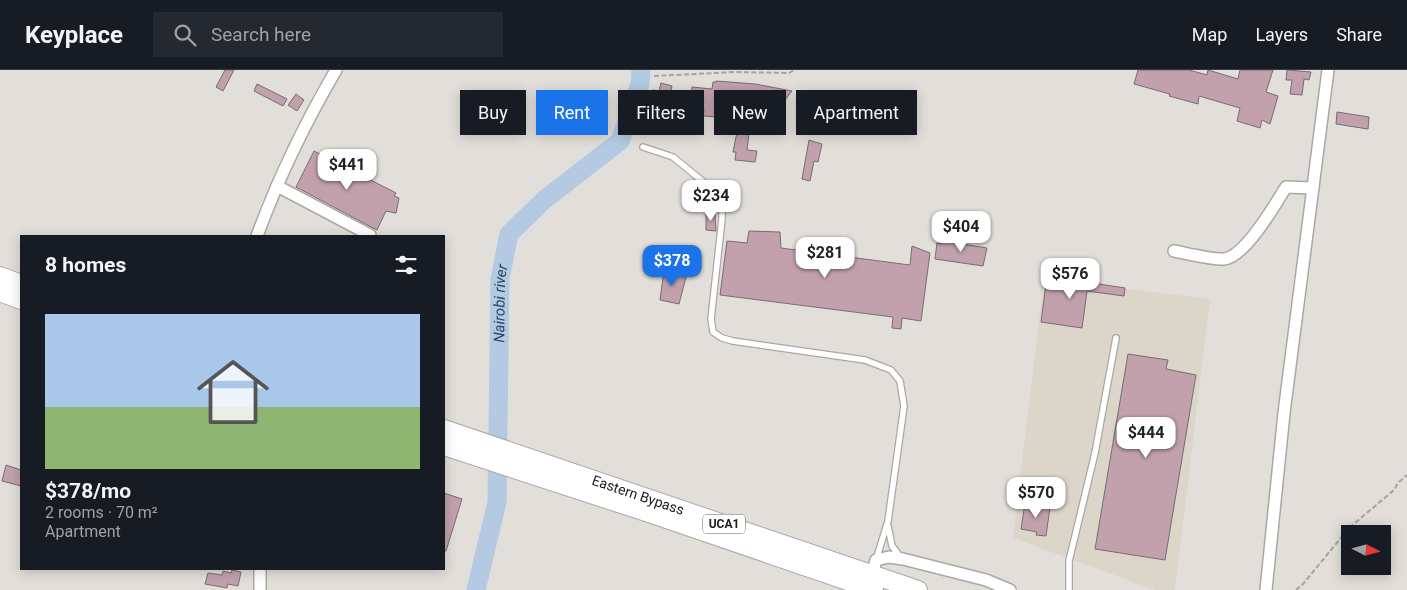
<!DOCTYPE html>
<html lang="en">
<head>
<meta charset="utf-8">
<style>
  :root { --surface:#171b24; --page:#242831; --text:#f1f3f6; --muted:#9ea1a6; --line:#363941; --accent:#1a73e8 }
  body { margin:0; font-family:Roboto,sans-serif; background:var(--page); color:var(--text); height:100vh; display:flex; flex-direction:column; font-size:19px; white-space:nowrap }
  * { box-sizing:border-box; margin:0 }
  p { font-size:16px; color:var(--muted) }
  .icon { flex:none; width:28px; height:28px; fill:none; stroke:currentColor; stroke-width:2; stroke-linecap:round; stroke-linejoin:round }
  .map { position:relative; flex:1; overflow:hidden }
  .panel { position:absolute; left:20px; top:165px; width:425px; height:335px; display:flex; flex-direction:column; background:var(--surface); border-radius:0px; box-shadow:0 2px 12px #0003 }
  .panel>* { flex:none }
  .top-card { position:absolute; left:460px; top:20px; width:475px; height:45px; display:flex; gap:10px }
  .needle { width:32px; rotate:96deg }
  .tools { position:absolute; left:1341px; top:455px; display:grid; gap:10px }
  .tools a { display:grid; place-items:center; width:50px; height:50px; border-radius:0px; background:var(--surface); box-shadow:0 2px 12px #0003; font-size:25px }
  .price { position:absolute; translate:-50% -42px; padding:0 11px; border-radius:10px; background:#fff; color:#222; font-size:16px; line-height:32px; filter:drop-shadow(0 1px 2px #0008) }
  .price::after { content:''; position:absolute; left:50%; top:30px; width:15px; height:11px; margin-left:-8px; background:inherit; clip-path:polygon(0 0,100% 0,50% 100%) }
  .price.current { background:var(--accent); color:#fff }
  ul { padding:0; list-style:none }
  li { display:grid; align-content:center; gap:10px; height:265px; padding:0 25px }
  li+li { border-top:1px solid var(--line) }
  li span { display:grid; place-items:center; height:155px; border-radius:0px; color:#555 }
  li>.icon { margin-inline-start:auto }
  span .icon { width:90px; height:90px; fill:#fffc; stroke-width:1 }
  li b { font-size:21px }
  h2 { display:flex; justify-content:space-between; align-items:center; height:60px; padding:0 25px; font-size:21px }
  .chip { padding:0 18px; border-radius:0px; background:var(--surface); box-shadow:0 2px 12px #0003; font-size:18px; line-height:45px }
  .chip.current { background:var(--accent); color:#fff }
  header { display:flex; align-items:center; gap:30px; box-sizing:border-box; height:70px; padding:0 25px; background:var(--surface); border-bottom:1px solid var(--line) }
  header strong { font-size:24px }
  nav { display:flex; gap:28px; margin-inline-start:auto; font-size:18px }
  .search { width:350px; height:45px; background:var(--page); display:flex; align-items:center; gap:12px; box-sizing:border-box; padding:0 18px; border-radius:0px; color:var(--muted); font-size:19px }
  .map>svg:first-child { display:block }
  .built { fill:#dbd6c9 }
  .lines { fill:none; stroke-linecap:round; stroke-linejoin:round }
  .river { stroke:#b3cae2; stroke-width:19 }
  .building { fill:#c2a1ac; stroke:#746e70 }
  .service-casing { stroke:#aaa8a2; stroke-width:8 }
  .minor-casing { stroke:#aaa8a2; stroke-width:14 }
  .primary-casing { stroke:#aaa8a2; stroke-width:20 }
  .path { stroke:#a6a39f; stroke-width:2; stroke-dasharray:5 2.5; stroke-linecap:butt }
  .service { stroke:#fff; stroke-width:5.5 }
  .minor { stroke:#fff; stroke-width:11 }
  .primary { stroke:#fff; stroke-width:18 }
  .labels { text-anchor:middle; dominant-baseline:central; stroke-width:5; stroke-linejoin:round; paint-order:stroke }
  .shield { fill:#fff; stroke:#605f5e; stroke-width:1 }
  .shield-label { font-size:12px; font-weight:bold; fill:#1c1b19 }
  .street-label { font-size:14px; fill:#1c1b19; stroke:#fff }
  .water-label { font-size:15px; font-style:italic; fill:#25486b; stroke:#fff }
</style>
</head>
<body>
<header>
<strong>Keyplace</strong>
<div class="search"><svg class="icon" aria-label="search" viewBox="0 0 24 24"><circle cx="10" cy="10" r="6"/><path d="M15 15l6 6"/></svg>Search here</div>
<nav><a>Map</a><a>Layers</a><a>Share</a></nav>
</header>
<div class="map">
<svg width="1407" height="520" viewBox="0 0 1407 520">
  <rect width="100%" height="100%" fill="#e2dfda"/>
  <polygon class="built" points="1044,209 1210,229 1175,520 1155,520 1013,468"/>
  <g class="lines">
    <path class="river" id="s1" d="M476,520L497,432L500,209L509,164L544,130L620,71L640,14L641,0"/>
  </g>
  <g class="building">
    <polygon points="225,0 234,0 223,21 216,17"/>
    <polygon points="1138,0 1189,0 1207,5 1208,0 1238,9 1240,0 1273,0 1266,22 1278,26 1270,54 1262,50 1260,58 1237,51 1240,38 1199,26 1198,34 1169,26 1170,24 1134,14"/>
    <polygon points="1287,0 1311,2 1309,10 1304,9 1302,25 1290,24 1292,10 1286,10"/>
    <polygon points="716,11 755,14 792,21 782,34 769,25 769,28 728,24 727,36 725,36 725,41 718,41 717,47 703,46 704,40 690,39 692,17 712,19 713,12 716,12"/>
    <polygon points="661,13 672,16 671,20 674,21 672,30 676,31 676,39 664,38 658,57 650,54 658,31 651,29 653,20 659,21"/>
    <polygon points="257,14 287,29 283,36 254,21"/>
    <polygon points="296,24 304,30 297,41 288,35"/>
    <polygon points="1337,42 1369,47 1368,59 1336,54"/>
    <polygon points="737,62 749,63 747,80 757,81 755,92 735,90 736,82 733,82"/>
    <polygon points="809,70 822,74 818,92 814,91 810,111 802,109"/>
    <polygon points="314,81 396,123 394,126 399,128 396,143 386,141 377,160 296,117"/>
    <polygon points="706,143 715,143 716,161 706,160"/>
    <polygon points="749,161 780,162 781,178 910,195 912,176 930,183 921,251 902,248 901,259 892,258 893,247 720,225 727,171 747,173"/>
    <polygon points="943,171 987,178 983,196 935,189 937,173 942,174"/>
    <polygon points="664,200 675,202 675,204 686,207 679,234 660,230"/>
    <polygon points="1047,206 1125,218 1124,226 1087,221 1082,258 1041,252"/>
    <polygon points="1128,284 1168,290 1166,299 1196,305 1165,490 1095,479"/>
    <polygon points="6,395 21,400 21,416 2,411"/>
    <polygon points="444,423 462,429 446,481 444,481"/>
    <polygon points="1025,433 1050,437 1046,466 1036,465 1037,462 1021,459"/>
    <polygon points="232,500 241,502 238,516 228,514 227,518 205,514 208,503 222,505 223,501 231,503"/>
  </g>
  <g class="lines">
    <g class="service-casing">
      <g id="service">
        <polyline points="643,77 673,87 706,114 720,132 722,140 722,149 711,249 713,262 722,268 733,271 865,290 891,300 900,311 904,336 888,451 876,490"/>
        <polyline points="888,456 892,476 901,488"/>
        <polyline points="1069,520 1069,491 1095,383 1116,268"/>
      </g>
    </g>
    <g class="minor-casing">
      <g id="minor">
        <polyline points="277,116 370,165"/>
        <path d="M257,166C278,109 305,53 336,0"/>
        <path d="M1174,181C1185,183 1215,190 1224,189C1245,187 1275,135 1286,117L1313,118"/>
        <polyline points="260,499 260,520"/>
        <polyline points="872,505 876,490 889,487 903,489 986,510 1010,520"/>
        <polyline points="1266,520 1284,343 1328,0"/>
      </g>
    </g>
    <g class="primary-casing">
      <g id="primary">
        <polyline points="0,206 21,214"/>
        <polyline points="0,222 21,230"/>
        <path id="s2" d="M444,359L918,520"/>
        <polyline points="444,376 649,443 874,520"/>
      </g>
    </g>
    <g class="path">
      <polyline points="654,6 734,2 789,3 794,0"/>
      <polyline points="1296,520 1303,514 1349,458 1394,420 1398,413 1407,405"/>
    </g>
    <use href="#service" class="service"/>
    <use href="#minor" class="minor"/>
    <use href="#primary" class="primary"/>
  </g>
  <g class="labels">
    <rect class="shield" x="703" y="444.5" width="42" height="19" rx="4"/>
    <g class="shield-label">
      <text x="724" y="454">UCA1</text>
    </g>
    <g class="street-label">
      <text stroke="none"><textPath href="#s2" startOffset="205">Eastern Bypass</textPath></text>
    </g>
    <g class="water-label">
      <text stroke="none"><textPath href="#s1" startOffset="289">Nairobi river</textPath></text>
    </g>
  </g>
</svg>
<div class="tools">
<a><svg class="needle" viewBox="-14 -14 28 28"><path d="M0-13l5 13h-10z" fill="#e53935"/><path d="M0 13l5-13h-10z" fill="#9ea1a6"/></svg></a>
</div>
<b class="price" style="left:347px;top:121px">$441</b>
<b class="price" style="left:711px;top:152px">$234</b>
<b class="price" style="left:961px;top:183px">$404</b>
<b class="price" style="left:825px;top:209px">$281</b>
<b class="price current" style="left:672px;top:217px">$378</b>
<b class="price" style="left:1070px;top:230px">$576</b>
<b class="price" style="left:1146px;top:389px">$444</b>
<b class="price" style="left:1036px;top:449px">$570</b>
<div class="top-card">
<a class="chip">Buy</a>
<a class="chip current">Rent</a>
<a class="chip">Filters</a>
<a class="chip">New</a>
<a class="chip">Apartment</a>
</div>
<section class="panel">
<h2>8 homes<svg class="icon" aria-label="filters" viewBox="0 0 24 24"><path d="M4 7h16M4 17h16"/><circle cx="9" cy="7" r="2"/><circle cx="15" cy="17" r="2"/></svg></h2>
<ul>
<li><span style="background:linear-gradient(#a9c7e8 60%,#8fb573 0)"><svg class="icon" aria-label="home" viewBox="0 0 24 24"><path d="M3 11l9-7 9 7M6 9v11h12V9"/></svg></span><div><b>$378/mo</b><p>2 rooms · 70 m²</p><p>Apartment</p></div></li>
</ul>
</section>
</div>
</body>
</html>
